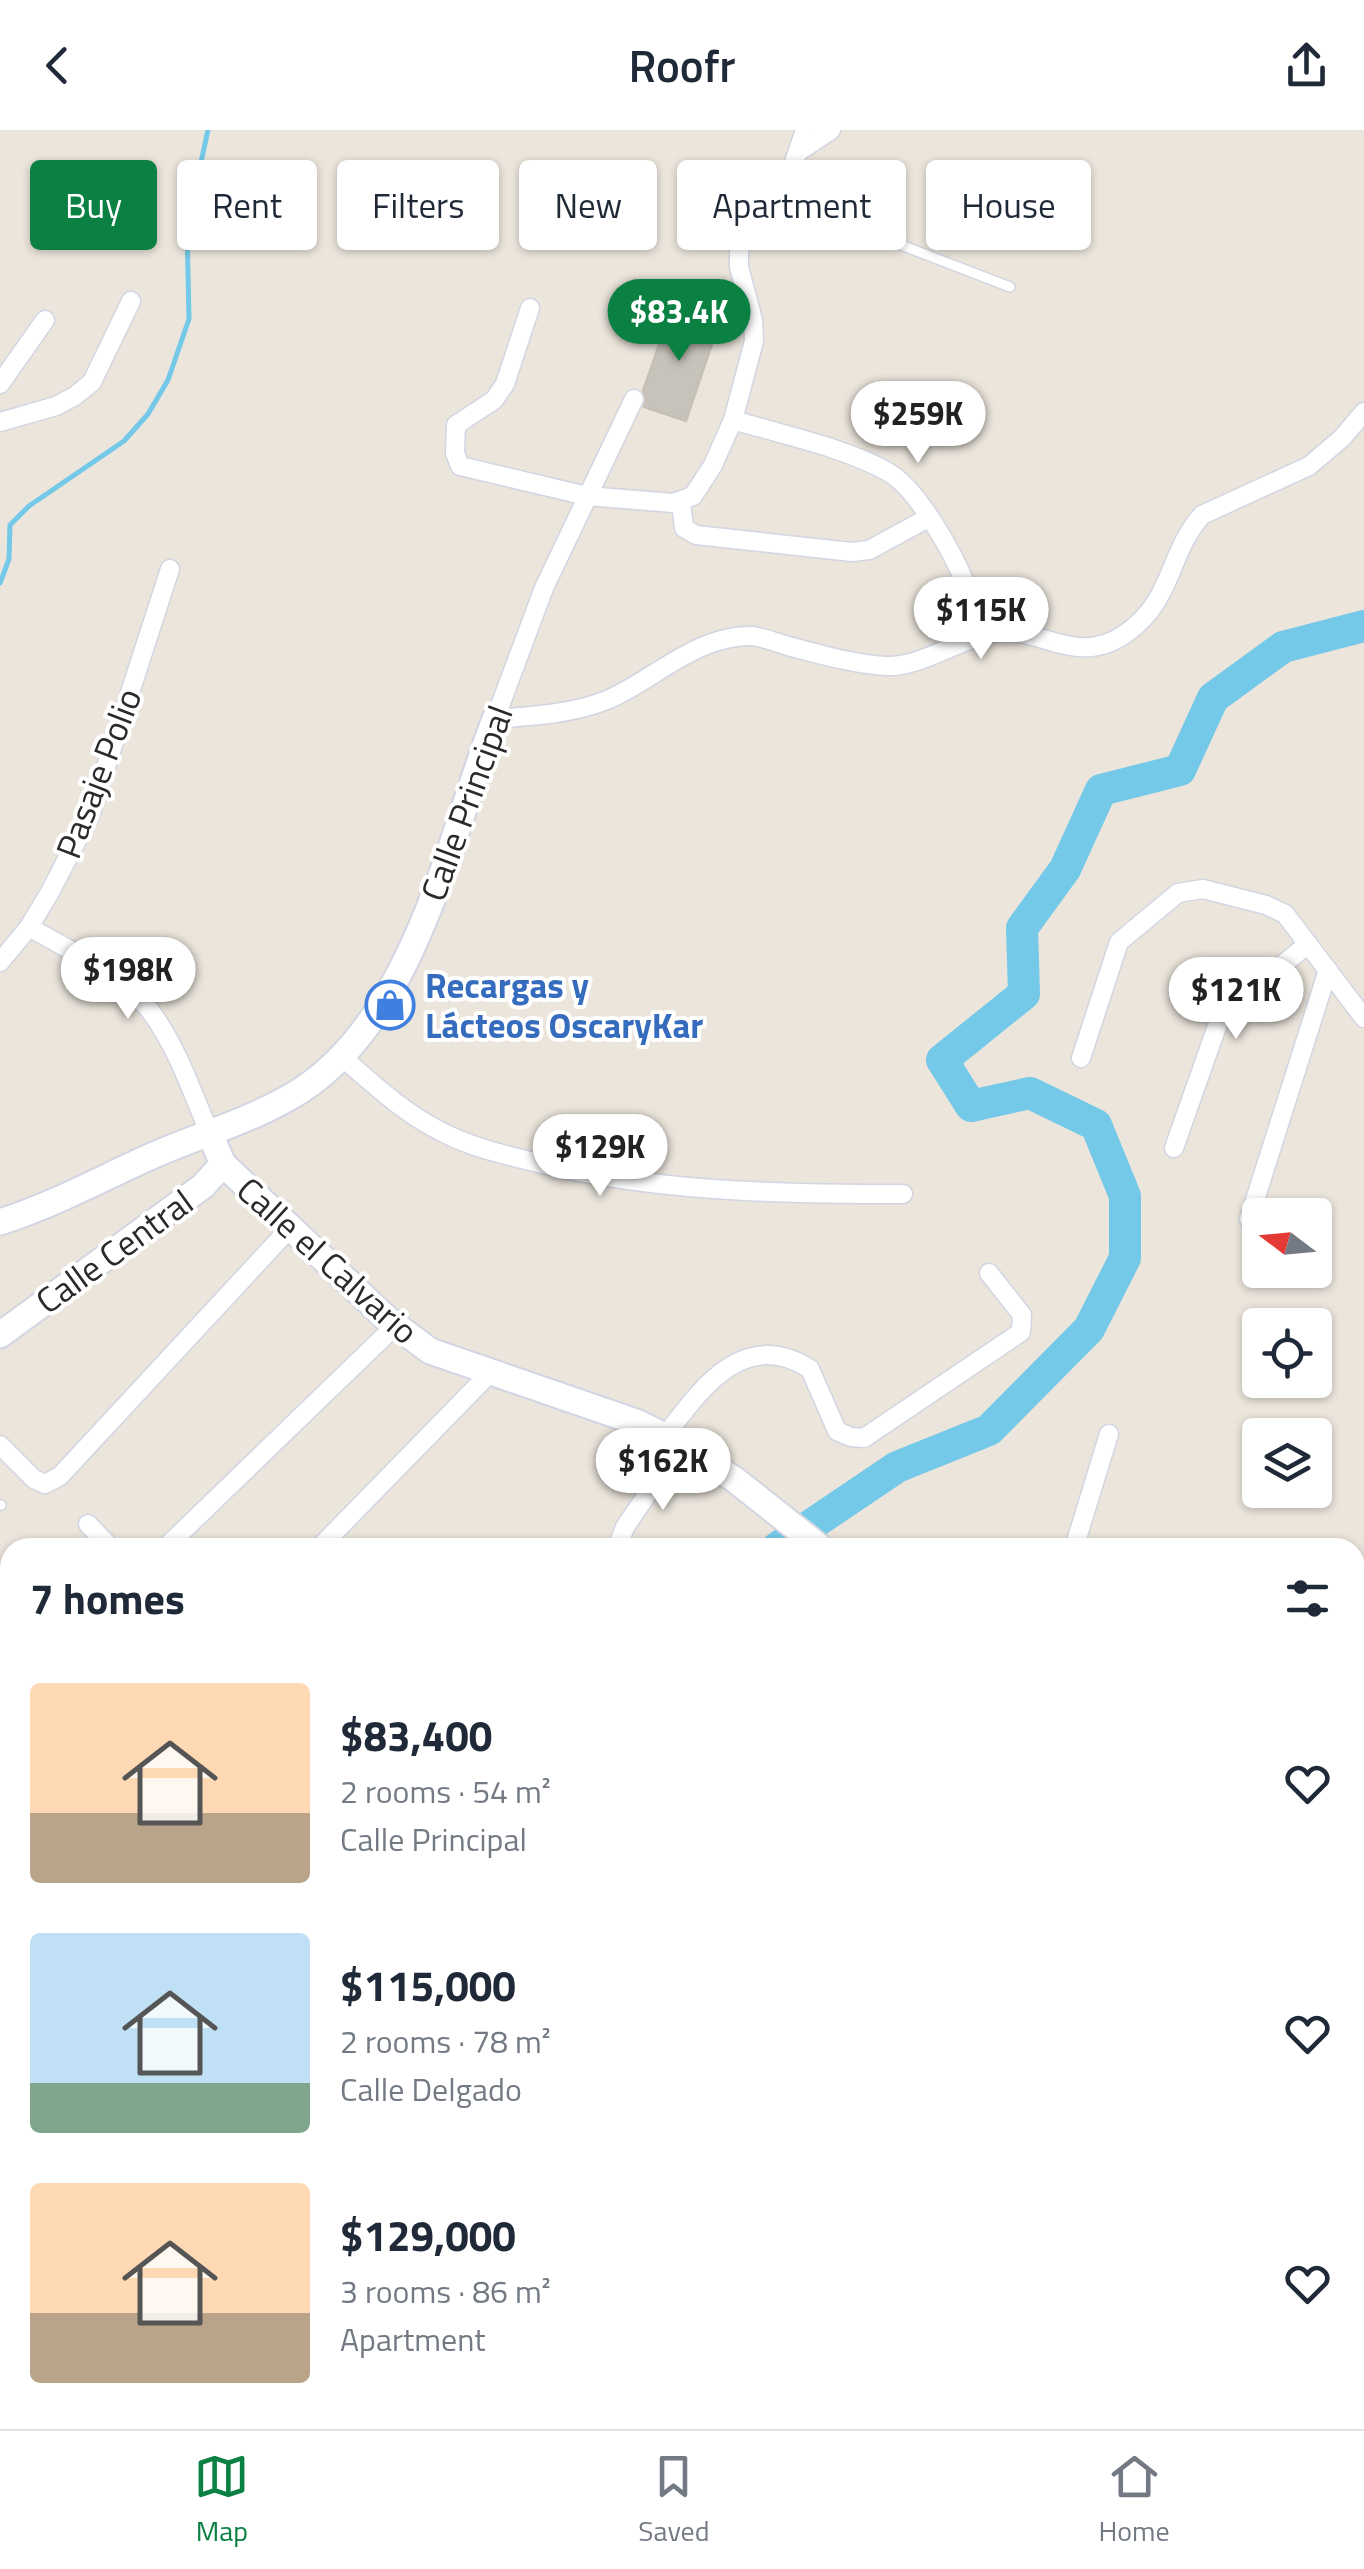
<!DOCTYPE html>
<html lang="en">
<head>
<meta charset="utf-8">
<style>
  :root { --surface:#fff; --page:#f6f6f7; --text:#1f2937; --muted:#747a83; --line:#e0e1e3; --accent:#0b8043 }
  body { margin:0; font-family:"Titillium Web",sans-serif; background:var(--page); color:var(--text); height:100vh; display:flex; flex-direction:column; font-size:38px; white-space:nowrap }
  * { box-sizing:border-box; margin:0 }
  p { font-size:32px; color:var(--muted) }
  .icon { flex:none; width:55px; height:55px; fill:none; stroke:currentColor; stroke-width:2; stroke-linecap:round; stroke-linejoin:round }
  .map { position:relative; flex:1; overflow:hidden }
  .sheet { position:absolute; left:0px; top:1408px; width:1365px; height:892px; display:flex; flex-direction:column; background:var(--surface); border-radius:30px 30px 0 0; box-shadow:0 2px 8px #0004 }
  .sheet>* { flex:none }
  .hud { position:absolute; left:30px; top:30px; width:1305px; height:90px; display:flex; gap:20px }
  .needle { width:65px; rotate:286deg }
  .fabs { position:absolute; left:1242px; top:1068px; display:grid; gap:20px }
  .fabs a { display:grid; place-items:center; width:90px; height:90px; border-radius:10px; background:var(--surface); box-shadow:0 2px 8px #0004; font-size:50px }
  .price { position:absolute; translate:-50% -85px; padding:0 22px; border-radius:35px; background:#fff; color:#222; font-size:32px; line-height:65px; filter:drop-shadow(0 2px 5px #0008) }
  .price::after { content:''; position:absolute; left:50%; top:60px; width:30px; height:22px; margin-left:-15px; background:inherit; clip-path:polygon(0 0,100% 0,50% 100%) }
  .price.on { background:var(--accent); color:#fff }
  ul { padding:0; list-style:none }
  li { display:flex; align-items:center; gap:30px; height:250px; padding:0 30px }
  li span { display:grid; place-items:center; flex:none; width:280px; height:200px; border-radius:10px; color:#555 }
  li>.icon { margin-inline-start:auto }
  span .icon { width:120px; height:120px; fill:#fffc; stroke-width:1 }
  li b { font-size:42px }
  h2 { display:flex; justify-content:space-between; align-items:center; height:120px; padding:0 30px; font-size:42px }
  .pill { padding:0 35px; border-radius:10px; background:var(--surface); box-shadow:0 2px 8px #0004; font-size:35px; line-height:90px }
  .pill.on { background:var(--accent); color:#fff }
  header { display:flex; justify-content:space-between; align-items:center; height:130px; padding:0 30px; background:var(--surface); font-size:45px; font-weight:600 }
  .tab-bar { display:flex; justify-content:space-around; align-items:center; height:140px; border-top:2px solid var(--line); background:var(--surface); font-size:28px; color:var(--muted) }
  .tab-bar a { display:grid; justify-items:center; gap:5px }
  .tab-bar .on { color:var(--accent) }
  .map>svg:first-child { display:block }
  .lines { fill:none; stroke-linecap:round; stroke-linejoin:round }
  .stream { stroke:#74c8e8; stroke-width:5 }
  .river { stroke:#74c8e8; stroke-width:32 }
  .building { fill:#c7c3bb; stroke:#c6c1b6; stroke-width:2.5 }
  .lane-casing { stroke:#d2d5e2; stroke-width:12 }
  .street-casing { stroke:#d2d5e2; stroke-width:21 }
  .secondary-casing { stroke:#d2d5e2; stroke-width:29 }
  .lane { stroke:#fff; stroke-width:9 }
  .street { stroke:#fff; stroke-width:18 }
  .secondary { stroke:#fff; stroke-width:25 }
  .labels { text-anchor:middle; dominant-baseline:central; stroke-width:8; stroke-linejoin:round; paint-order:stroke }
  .street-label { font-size:35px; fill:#2a2a2a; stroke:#fff }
  .shop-label { font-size:35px; font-weight:bold; fill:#366cbe; stroke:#fff; text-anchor:start }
</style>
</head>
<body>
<header><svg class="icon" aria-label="back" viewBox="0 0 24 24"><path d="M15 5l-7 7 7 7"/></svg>Roofr<svg class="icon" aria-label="share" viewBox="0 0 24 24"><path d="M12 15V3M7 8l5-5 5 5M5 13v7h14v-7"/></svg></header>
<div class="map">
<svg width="1364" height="2299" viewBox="0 0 1364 2299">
  <rect width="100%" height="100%" fill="#ebe5dc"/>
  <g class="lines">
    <polyline class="stream" points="0,453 9,429 10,395 29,376 124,311 148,284 168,250 189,189 187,97 208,0"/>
    <g class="river">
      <polyline points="777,1418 897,1337 989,1300 1089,1199 1125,1128 1125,1066 1096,995 1030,963 971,976 942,930 1024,864 1022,798 1065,739 1101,660 1180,640 1213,568 1283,517 1364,496"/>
      <polyline points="844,2290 849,2299"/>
    </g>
  </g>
  <polygon class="building" points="672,177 719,193 686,291 644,277 646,269 643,261"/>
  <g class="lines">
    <g class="lane-casing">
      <g id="lane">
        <polyline points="787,43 901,115 1010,157"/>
        <polyline points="0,1375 1,1375"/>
      </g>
    </g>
    <g class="street-casing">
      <g id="street">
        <polyline points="798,22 831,0"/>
        <polyline points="530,178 505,254 494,270 456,295 455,323 460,336 587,366 673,373 693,366 713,335 733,290 754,211 753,190 739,137 739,119 792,38 805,0"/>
        <polyline points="0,254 45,190"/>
        <path d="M634,269L544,458L495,589C533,586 572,584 607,570C652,551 698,504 752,506C763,507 777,513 788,516C819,524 853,534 885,536C922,538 962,506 1000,502C1041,498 1077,537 1125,504C1174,470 1167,425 1202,385L1309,336L1342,308L1364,282"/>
        <path d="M733,290C780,304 846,318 888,342C918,359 953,423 966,455C972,472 972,492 975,509"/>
        <polyline points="0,292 56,276 75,266 92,252 131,171"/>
        <polyline points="681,372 684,398 696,405 852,422 869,420 928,388"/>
        <path d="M29,797C67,819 124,846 151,882C177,917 192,962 209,1002"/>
        <polyline points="0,832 29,797 50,762 91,683 170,439"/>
        <path d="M343,928C373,954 404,983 440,1001C466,1015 497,1023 526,1030C649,1062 777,1064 903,1064"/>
        <polyline points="1081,928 1119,812 1178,763 1203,759 1266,775 1285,784 1364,888"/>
        <polyline points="1174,1018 1221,885 1308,814"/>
        <polyline points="1249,1089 1328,840"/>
        <path d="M665,1306C701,1259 743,1197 810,1239L837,1301L851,1307L864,1308L1021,1202L1022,1185L989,1143"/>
        <polyline points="0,1315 34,1349 45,1354 60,1346 290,1098"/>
        <polyline points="88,1394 111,1418"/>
        <polyline points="165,1418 395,1196"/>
        <polyline points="319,1418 490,1243"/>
        <polyline points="617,1418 625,1397 672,1328"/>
        <polyline points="1074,1418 1109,1304"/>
        <polyline points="0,1725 10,1712"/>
        <polyline points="407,2290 423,2293"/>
        <polyline points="187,2299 201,2290"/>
        <polyline points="521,2299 524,2290"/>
        <polyline points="655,2299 658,2290"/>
        <polyline points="1014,2299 1020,2290"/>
      </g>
    </g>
    <g class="secondary-casing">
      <g id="secondary">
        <polyline points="209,1002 223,1034 386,1188 430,1221 636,1292 665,1306 734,1349 821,1418"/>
        <path d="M0,1092C54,1075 102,1048 154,1025C202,1004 256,989 300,961C414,888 449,709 495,589"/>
        <polyline points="0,1205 203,1056 223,1034"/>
        <polyline points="1355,2048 1364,2057"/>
        <polyline points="0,2153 10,2164"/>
        <polyline points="64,2299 65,2290"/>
      </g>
    </g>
    <use href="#lane" class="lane"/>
    <use href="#street" class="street"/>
    <use href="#secondary" class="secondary"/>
  </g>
  <defs>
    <g id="shop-ring" transform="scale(2.5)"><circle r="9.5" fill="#fff" stroke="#3f7fe0" stroke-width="1.5"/><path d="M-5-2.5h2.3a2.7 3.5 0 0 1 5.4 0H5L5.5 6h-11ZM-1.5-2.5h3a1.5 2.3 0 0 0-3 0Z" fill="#3f7fe0"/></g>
  </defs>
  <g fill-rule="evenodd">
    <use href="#shop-ring" x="390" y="875"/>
  </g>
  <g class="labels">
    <g class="street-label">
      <text transform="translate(98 643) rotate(-69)">Pasaje Polio</text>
      <text transform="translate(466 673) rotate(-70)">Calle Principal</text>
      <text transform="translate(114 1121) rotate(-36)">Calle Central</text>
      <text transform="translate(328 1130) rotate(42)">Calle el Calvario</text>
    </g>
    <g class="shop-label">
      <text x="425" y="855">Recargas y<tspan x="425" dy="40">Lácteos OscaryKar</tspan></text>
    </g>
  </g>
</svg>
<div class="fabs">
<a><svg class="needle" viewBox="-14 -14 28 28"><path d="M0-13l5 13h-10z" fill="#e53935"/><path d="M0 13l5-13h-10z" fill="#747a83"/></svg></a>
<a><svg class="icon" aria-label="locate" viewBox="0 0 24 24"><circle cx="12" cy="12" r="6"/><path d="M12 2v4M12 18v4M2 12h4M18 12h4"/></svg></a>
<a><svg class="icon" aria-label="layers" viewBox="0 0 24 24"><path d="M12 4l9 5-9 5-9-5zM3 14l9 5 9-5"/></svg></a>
</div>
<b class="price on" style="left:679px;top:234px">$83.4K</b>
<b class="price" style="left:918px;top:336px">$259K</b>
<b class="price" style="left:981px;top:532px">$115K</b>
<b class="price" style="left:128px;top:892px">$198K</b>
<b class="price" style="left:1236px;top:912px">$121K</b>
<b class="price" style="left:600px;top:1069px">$129K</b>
<b class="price" style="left:663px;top:1383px">$162K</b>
<div class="hud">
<a class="pill on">Buy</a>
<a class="pill">Rent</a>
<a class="pill">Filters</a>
<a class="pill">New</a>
<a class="pill">Apartment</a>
<a class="pill">House</a>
</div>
<section class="sheet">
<h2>7 homes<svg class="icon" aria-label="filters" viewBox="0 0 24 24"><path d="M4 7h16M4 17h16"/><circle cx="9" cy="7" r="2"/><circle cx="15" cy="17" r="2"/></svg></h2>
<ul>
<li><span style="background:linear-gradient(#ffd9b3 65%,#b9a48a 0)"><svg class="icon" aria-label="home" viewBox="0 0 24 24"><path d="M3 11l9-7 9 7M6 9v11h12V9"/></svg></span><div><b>$83,400</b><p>2 rooms · 54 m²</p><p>Calle Principal</p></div><svg class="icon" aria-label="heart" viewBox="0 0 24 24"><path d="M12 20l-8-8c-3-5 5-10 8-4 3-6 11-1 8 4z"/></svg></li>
<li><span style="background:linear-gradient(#bfe0f5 75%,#7fa58c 0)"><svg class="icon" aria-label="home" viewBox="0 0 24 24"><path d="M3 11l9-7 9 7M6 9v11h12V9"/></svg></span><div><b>$115,000</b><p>2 rooms · 78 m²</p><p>Calle Delgado</p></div><svg class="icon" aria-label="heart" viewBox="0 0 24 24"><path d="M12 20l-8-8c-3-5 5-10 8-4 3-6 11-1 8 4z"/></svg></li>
<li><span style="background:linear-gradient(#ffd9b3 65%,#b9a48a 0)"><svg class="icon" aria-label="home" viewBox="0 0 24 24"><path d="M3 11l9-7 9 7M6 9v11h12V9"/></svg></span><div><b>$129,000</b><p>3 rooms · 86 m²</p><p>Apartment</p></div><svg class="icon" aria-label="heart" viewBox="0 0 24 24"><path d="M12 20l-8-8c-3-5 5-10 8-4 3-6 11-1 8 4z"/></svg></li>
</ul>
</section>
</div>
<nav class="tab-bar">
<a class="on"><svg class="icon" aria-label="map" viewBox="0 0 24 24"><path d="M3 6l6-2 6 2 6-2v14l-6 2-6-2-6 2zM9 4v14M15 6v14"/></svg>Map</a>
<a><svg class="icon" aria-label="saved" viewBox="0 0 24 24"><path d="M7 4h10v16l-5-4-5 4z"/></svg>Saved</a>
<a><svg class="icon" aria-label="home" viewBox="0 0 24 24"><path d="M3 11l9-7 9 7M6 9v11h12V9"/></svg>Home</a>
</nav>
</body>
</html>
